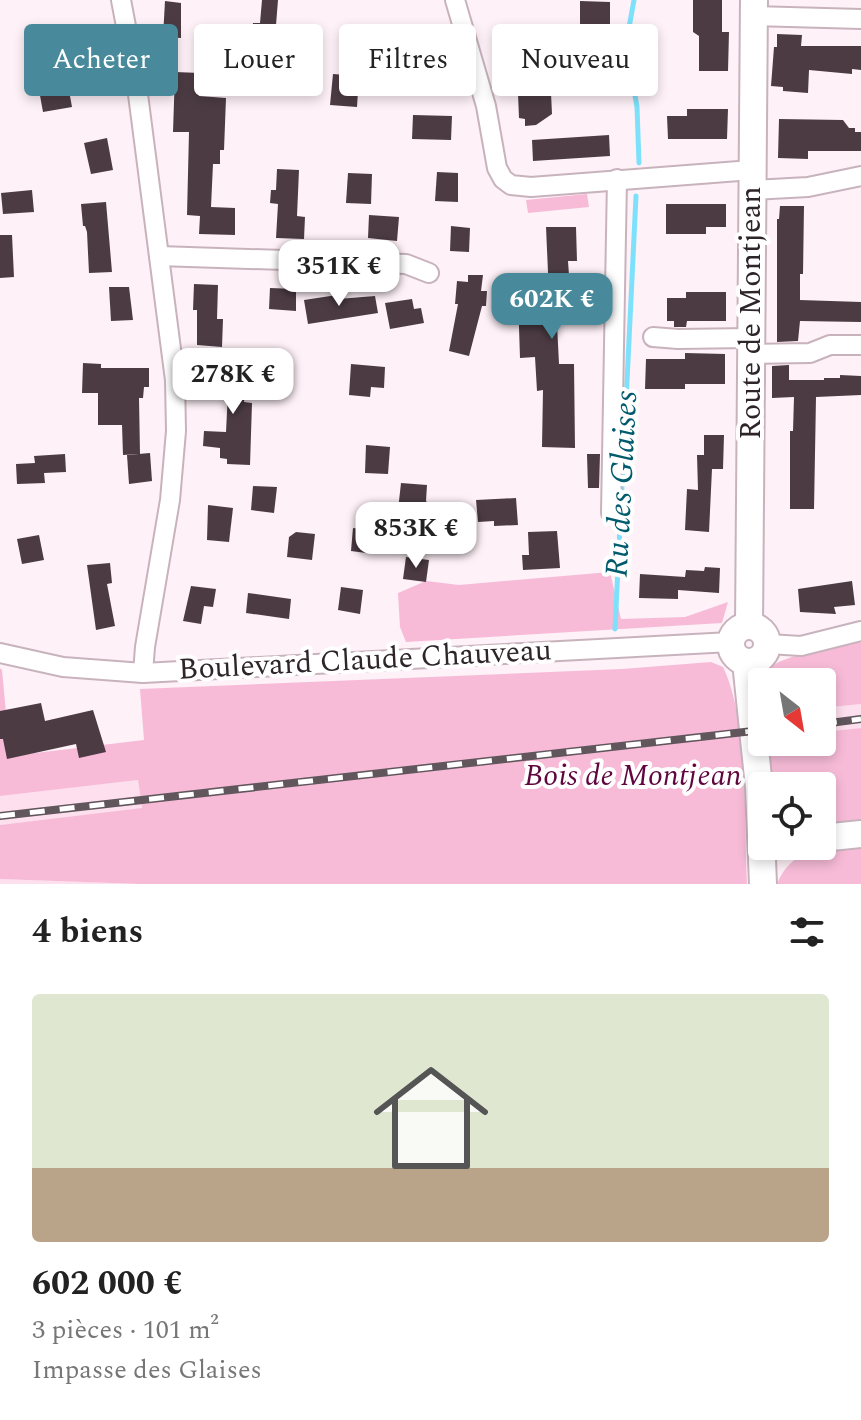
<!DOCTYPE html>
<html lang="fr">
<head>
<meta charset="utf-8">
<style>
  :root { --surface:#fff; --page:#f2f2f2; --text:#222; --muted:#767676; --accent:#488a9c }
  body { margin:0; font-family:Spectral,serif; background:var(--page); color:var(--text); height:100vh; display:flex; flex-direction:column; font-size:30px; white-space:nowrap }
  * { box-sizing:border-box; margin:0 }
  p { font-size:26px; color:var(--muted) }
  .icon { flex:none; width:44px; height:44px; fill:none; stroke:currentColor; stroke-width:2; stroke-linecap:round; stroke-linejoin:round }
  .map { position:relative; height:884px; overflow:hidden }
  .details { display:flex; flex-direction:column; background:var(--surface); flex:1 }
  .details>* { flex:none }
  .hud { position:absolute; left:24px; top:24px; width:814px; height:72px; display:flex; gap:16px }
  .needle { width:52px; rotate:149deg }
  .fabs { position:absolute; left:748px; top:668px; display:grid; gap:16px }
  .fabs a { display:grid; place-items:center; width:88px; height:88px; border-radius:8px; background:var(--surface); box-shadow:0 4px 12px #0003; font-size:40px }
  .price { position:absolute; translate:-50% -68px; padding:0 18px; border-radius:16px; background:#fff; color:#222; font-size:26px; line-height:52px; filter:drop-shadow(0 2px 4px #0008) }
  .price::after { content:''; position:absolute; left:50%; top:48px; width:24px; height:18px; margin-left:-12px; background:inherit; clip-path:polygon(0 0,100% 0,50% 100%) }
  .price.selected { background:var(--accent); color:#fff }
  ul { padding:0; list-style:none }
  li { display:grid; align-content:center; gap:16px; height:424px; padding:0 32px }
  li span { display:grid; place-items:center; height:248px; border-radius:8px; color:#555 }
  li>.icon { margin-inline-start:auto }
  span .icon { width:144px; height:144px; fill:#fffc; stroke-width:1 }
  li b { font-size:34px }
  h2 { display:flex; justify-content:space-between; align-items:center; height:96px; padding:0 32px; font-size:34px }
  .tag { padding:0 28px; border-radius:8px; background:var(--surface); box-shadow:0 4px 12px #0003; font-size:28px; line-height:72px }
  .tag.selected { background:var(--accent); color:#fff }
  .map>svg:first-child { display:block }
  .built { fill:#fedfed }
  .green { fill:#f7bbd8 }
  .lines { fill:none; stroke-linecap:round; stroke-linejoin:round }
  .stream { stroke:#7ee1fb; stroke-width:5 }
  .building { fill:#4c3b43 }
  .street-casing { stroke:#c8b3bd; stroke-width:22 }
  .secondary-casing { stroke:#c8b3bd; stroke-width:30 }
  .street { stroke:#fff; stroke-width:18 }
  .secondary { stroke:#fff; stroke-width:26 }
  .rail-casing { stroke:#60565b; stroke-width:8 }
  .rail { stroke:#fff; stroke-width:5; stroke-dasharray:15; stroke-linecap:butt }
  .labels { text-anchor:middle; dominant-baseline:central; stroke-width:8; stroke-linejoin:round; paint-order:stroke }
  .street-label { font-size:30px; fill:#2d2529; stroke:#fff }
  .park-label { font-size:30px; font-style:italic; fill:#5f063f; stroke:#fff }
  .water-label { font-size:32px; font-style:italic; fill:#015b6d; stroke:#fff }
</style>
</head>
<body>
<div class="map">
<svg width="861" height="884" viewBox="0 0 861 884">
  <rect width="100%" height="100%" fill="#fef1f7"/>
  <g class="built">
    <polygon points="861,704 861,728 822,732 822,708"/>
    <polygon points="138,780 142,809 0,825 0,796"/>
    <polygon points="0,879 140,884 0,884"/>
  </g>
  <g class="green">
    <polygon points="587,194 589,207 528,213 526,200"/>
    <polygon points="610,572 621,619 685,617 728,602 722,623 406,642 400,627 398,593 426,581 459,585"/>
    <path d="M861,642V704L822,708V682H762V705C761,692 760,679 769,669C782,654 840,647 861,642Z"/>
    <path d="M711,662L723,667C749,721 744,822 747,884H140L0,879V825L142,808L138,780L0,796V668L2,670L10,756L144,740L140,689L622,669Z"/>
    <polygon points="861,728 861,824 822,829 822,786 769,786 766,742 822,742 822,732"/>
    <path d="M861,842V884H777C792,847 826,846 861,842Z"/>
  </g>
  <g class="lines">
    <g class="stream">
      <polyline points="634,0 626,44 637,107 639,163"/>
      <polyline points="615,629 636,196"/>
    </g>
  </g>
  <g class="building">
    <polygon points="262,0 278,0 276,25 280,25 277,62 256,61 256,53 250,52 253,23 260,23"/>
    <polygon points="693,0 722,0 722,32 729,32 728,71 699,71 699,36 693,32"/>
    <polygon points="165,1 181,3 181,38 163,37"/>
    <polygon points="580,1 610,2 610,30 601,30 601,41 580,41"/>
    <polygon points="392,26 422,28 421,54 390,52"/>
    <polygon points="777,34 802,35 801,46 861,46 861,70 852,69 852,74 809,70 808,93 783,91 783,87 771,86 774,47 777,47"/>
    <polygon points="493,36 510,36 510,57 494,57"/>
    <polygon points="574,43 575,71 554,72 554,44"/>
    <polygon points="86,50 88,80 68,85 72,107 43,112 39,90 67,85 62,55"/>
    <polygon points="175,72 200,73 199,96 226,98 224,150 220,150 220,164 213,164 211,207 235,208 235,235 199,234 200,216 187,215 189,132 173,132"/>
    <polygon points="333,74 359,76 357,107 330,105"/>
    <polygon points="551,93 552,114 536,125 525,126 525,119 519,118 518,94"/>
    <polygon points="687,109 728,109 727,139 668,139 667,116 687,116"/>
    <polygon points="413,115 452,116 451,140 412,139"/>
    <polygon points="779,119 843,120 849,128 855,128 855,132 861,132 861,151 808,151 808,159 778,158"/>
    <polygon points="609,135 610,156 533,161 532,140"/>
    <polygon points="107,138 113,170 91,174 84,143"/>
    <polygon points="277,169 299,170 297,216 305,217 304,239 276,238 278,204 270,203 271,190 276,190"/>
    <polygon points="437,172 458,173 458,202 435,201"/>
    <polygon points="348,173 372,174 371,204 346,203"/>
    <polygon points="32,190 34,212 3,214 1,193"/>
    <polygon points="106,202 112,272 89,273 87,232 85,226 83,226 81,204"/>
    <polygon points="666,204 726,204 726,227 706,227 706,234 666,234"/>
    <polygon points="780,206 804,206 803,274 800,274 800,300 861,302 861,322 800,321 798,341 777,342 777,219 779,219"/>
    <polygon points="369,215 399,217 397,241 368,238"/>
    <polygon points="451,226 470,228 469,252 450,251"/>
    <polygon points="546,227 576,227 577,261 568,261 571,304 556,304 559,364 574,364 575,448 542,447 543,390 537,391 535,357 520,358 518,297 549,295"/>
    <polygon points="0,235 12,235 14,277 0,278"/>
    <polygon points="468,275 483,275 481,291 487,291 486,306 482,306 469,356 449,351 458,304 455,304 457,281 468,282"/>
    <polygon points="194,284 218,285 217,319 223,319 222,347 197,345 197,310 193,310"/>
    <polygon points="109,287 129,287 133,320 111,321"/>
    <polygon points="270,288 296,289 296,311 269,309"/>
    <polygon points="686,292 726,292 726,321 687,321 686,327 674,327 674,321 667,321 667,298 686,298"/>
    <polygon points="337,295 338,299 375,296 378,313 308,324 304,300"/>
    <polygon points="412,299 414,309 421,308 424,323 390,329 385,303"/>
    <polygon points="685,353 725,354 725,384 685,384 685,389 645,389 646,359 685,359"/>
    <polygon points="217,362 246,363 244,402 252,403 250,465 227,464 227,459 220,458 220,448 203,446 204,431 226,432 228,392 216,391"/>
    <polygon points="83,363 101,364 101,368 149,368 149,387 144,387 143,398 139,398 140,454 123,455 122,425 98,425 98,393 82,393"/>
    <polygon points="351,364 385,367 384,388 371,387 370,397 349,395"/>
    <polygon points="789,365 789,380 824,380 824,378 840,378 840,375 861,376 861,395 816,397 814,509 790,509 790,431 793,431 794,397 772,398 772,366"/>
    <polygon points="704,435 724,435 723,469 712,469 709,532 685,530 687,489 698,490 697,455 704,455"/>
    <polygon points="366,445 390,447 388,474 365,473"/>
    <polygon points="150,453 152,481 129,484 127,455"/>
    <polygon points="65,454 66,472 44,473 45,483 17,484 16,464 35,463 34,456"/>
    <polygon points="587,454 600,454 599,488 588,488"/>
    <polygon points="401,483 427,485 426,501 434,510 424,515 424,522 397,519"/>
    <polygon points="253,486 277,487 274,513 251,510"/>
    <polygon points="516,498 518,525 494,526 494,521 478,522 476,500"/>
    <polygon points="208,505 233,508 229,542 207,540"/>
    <polygon points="353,528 376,531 374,554 351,551"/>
    <polygon points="557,531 560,568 523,570 522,555 529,555 528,532"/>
    <polygon points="296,532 315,534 312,560 287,557 289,537"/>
    <polygon points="39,535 44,560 22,564 17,539"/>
    <polygon points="406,557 429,560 426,582 403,579"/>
    <polygon points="110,563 112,583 107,584 115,626 96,630 87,565"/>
    <polygon points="705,567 720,568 719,593 678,590 678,599 639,598 640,574 685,577 686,570 704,571"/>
    <polygon points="852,581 855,605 834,607 836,614 800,612 798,589"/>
    <polygon points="191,586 216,589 213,607 204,606 201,624 183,621"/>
    <polygon points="341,587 363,590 360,614 338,610"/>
    <polygon points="248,593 291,599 289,619 246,613"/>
    <polygon points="41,703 45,721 93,710 106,752 79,758 76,744 7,759 3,739 0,739 0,711"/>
  </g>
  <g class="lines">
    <g class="street-casing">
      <g id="street">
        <polyline points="121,0 136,79 175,380 176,431 170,500 145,647 143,673"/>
        <polyline points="455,0 486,106 497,168 503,179 511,185 531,187 752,170"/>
        <polyline points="754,16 861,19"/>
        <polyline points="751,190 808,187 861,176"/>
        <polyline points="159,256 406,264 429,273"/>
        <polyline points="653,337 678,339 750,338"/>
        <polyline points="750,354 810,353 830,345 861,345"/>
        <polyline points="611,513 617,179"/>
        <polyline points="768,644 801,646 861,631"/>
        <polyline points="0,653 63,667 143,673 731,642"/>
      </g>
    </g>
    <g class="secondary-casing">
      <g id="secondary">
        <circle cx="749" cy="644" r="18"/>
        <polyline points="749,626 754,0"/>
        <polyline points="746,662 759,787 763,884"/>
        <polyline points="822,838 861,834"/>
      </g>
    </g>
    <use href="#street" class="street"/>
    <use href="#secondary" class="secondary"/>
    <g class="rail-casing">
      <g id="rail">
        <polyline points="822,724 861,719"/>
        <polyline points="0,816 762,730"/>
      </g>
    </g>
    <use href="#rail" class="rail"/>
  </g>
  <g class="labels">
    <g class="street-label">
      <text transform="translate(751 313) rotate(-90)">Route de Montjean</text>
      <text transform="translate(365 660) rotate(-3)">Boulevard Claude Chauveau</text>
    </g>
    <g class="park-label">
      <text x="633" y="776">Bois de Montjean</text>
    </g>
    <g class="water-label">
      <text transform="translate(622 484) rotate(-87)">Ru des Glaises</text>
    </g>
  </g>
</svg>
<div class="fabs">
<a><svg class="needle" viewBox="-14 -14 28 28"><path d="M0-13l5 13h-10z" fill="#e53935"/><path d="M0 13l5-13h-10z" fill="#767676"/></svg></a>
<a><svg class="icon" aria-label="locate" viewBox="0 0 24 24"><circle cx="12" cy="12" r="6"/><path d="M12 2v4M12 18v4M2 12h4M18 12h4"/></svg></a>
</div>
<b class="price" style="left:339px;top:308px">351K €</b>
<b class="price selected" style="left:552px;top:341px">602K €</b>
<b class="price" style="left:233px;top:416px">278K €</b>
<b class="price" style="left:416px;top:570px">853K €</b>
<div class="hud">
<a class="tag selected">Acheter</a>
<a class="tag">Louer</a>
<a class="tag">Filtres</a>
<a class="tag">Nouveau</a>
</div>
</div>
<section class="details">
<h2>4 biens<svg class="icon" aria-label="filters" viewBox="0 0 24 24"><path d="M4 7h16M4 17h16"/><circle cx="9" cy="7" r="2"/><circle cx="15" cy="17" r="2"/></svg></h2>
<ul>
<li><span style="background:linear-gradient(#dfe7d0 70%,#b9a48a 0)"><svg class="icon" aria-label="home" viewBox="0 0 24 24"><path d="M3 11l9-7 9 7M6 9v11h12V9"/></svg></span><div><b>602 000 €</b><p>3 pièces · 101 m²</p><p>Impasse des Glaises</p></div></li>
</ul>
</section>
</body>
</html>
